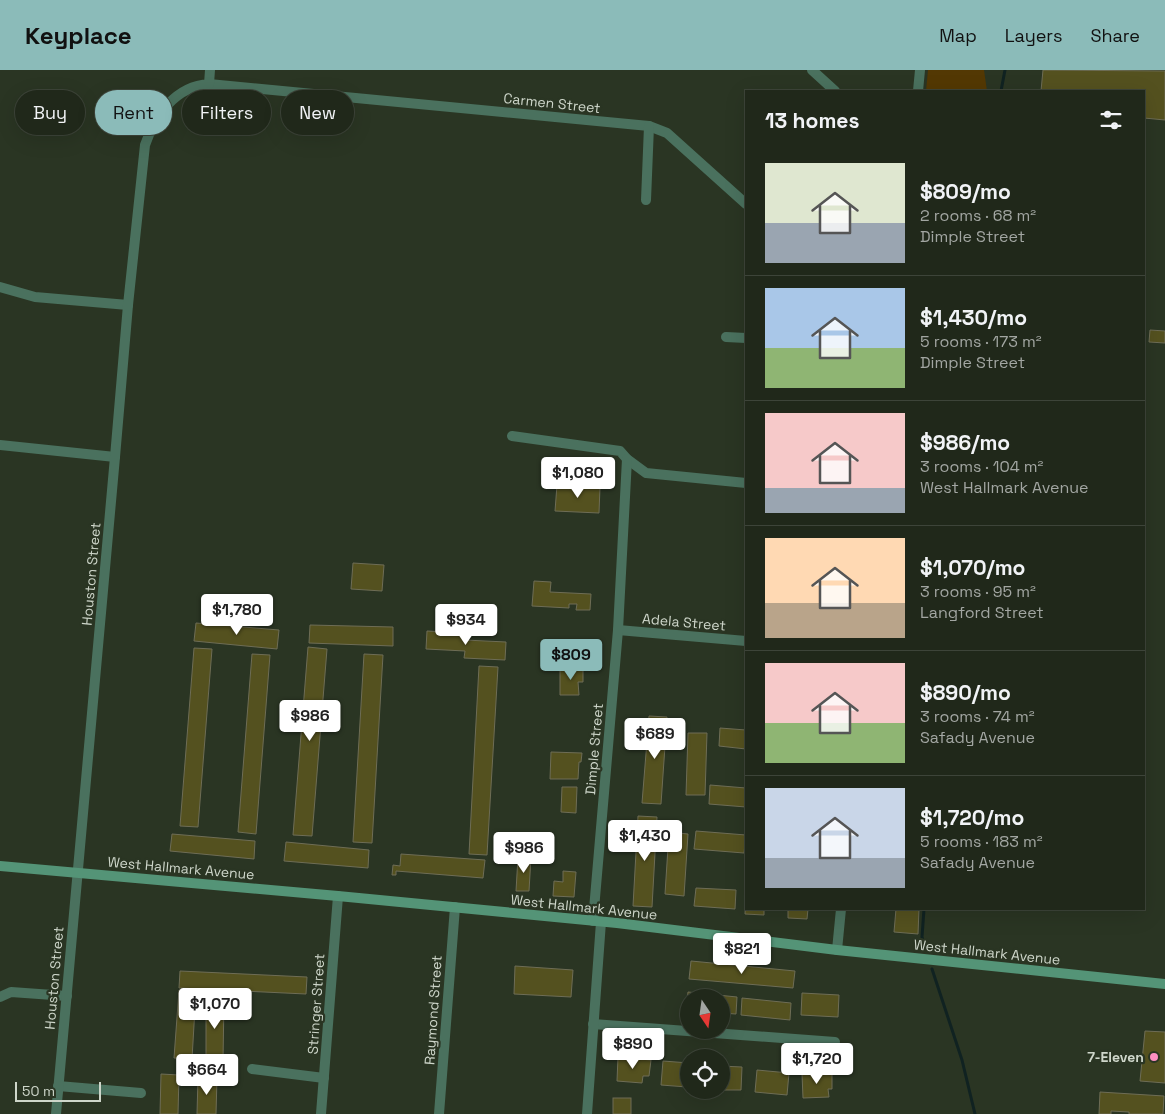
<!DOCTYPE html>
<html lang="en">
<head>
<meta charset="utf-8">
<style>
  :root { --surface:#20281a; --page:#283023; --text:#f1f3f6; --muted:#a2a6a2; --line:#3d4439; --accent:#8bbbb9 }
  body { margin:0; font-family:"Space Grotesk",sans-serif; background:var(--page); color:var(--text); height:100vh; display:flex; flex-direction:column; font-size:19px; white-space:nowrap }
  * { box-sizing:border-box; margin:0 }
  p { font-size:16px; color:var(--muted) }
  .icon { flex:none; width:28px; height:28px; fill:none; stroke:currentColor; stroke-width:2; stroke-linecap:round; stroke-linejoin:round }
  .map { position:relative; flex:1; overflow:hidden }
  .side { position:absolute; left:745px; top:20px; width:400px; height:820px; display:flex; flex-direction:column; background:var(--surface); border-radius:0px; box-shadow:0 5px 20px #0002,0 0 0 1px var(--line) }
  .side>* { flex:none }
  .hud { position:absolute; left:15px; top:20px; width:475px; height:45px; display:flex; gap:10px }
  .needle { width:32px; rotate:167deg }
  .fabs { position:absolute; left:680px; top:919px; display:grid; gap:10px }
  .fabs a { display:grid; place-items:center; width:50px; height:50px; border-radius:50%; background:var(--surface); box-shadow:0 5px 20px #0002,0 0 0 1px var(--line); font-size:25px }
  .scale { position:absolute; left:15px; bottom:12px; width:86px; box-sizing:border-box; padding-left:5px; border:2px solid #ced6ca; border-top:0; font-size:14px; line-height:18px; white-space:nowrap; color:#ced6ca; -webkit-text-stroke:4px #2a3523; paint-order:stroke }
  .price { position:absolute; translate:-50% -42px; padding:0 11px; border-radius:5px; background:#fff; color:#222; font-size:16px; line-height:32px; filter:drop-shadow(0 1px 2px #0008) }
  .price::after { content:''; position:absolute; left:50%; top:30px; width:15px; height:11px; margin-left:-8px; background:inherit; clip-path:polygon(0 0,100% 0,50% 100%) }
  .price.selected { background:var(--accent); color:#111 }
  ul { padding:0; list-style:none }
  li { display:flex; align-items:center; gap:15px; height:125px; padding:0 20px }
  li+li { border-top:1px solid var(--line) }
  li span { display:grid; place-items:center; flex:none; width:140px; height:100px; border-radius:0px; color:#555 }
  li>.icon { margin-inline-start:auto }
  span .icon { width:60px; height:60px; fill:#fffc; stroke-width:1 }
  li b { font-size:21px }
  h2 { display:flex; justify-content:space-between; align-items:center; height:60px; padding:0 20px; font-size:21px }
  .chip { padding:0 18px; border-radius:22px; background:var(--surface); box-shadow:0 5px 20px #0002,0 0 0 1px var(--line); font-size:18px; line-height:45px }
  .chip.selected { background:var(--accent); color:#111 }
  header { display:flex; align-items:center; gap:30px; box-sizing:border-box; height:70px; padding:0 25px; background:var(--accent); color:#111 }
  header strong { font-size:24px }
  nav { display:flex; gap:28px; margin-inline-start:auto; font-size:18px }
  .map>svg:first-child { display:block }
  .green { fill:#533803 }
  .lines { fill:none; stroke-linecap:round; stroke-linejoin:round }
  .stream { stroke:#102221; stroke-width:3 }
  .building { fill:#54511f; stroke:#6e6d56 }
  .street { stroke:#4a715e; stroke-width:10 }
  .secondary { stroke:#549477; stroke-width:10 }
  .poi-dot { fill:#fc8fc1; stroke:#2a3523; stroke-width:2 }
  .labels { text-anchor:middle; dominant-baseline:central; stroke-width:4.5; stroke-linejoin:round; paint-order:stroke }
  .street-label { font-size:14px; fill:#ced6ca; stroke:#2a3523 }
  .poi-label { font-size:14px; font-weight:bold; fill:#ced6ca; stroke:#2a3523; text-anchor:end }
</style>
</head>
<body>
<header>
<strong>Keyplace</strong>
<nav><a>Map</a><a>Layers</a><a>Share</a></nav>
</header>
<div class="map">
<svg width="1165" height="1044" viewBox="0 0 1165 1044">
  <rect width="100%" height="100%" fill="#2a3523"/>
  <polygon class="green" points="928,0 984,0 987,21 926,21"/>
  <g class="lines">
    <g class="stream">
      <polyline points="1001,21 1005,0"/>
      <polyline points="924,839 922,867 926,879"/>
      <polyline points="932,899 962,990 975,1044"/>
    </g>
  </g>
  <g class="building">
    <polygon points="1043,0 1165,1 1165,50 1144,48 1144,21 1041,21"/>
    <polygon points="1150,260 1165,261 1165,273 1149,272"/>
    <polygon points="557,415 600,417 599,443 555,441"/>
    <polygon points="353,493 384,495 382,521 351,519"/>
    <polygon points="534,511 551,512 550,522 591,524 590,540 576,540 577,534 569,534 569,538 532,536"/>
    <polygon points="196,553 279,560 277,579 194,571"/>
    <polygon points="310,555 393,557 393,576 309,573"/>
    <polygon points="427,561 465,563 465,570 506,572 505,590 464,588 465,581 426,579"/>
    <polygon points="308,577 327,579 312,766 293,765"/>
    <polygon points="194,578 212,579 198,757 180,756"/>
    <polygon points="252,584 270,585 256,764 238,762"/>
    <polygon points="364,584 383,585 372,773 353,772"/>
    <polygon points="479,596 498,597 487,785 469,784"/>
    <polygon points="560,598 583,598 583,612 578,612 579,625 560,625"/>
    <polygon points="649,646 667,647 661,734 642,733"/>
    <polygon points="720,658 746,660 746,679 719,676"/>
    <polygon points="688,663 707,663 705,725 686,725"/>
    <polygon points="551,682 582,683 581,692 579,692 578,709 550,709"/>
    <polygon points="710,715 746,718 746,737 709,734"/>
    <polygon points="562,717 577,717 576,743 561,742"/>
    <polygon points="638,746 657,747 652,837 633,836"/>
    <polygon points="696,761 746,765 744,783 694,779"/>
    <polygon points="669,762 688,764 684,826 665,824"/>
    <polygon points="172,764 255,771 254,789 170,781"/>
    <polygon points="286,772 369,780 368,798 284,791"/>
    <polygon points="401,784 485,790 483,808 396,801 396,805 392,805 393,795 400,796"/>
    <polygon points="518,787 531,787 529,821 516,821"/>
    <polygon points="563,801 576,802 574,827 553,826 554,811 563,812"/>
    <polygon points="696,818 736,820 735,839 694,836"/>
    <polygon points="746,824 746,839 764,839 764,845 745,844"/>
    <polygon points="788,839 808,839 807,849 788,848"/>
    <polygon points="896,839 919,839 918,864 894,862"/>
    <polygon points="691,891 795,901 793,918 689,909"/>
    <polygon points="515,896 573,900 571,927 514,924"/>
    <polygon points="180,901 307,907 306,924 179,918"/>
    <polygon points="179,920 196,921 192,989 174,988"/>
    <polygon points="688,922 737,927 736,944 721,943 721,928 689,928 689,939 686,939"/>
    <polygon points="802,923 839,925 838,947 801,945"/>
    <polygon points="742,928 791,933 790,950 741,945"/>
    <polygon points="206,931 224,931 223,990 206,990"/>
    <polygon points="1145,961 1165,962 1165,1013 1140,1011"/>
    <polygon points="618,987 651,990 649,1006 643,1006 642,1013 617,1011"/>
    <polygon points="663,991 689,993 687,1017 661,1015"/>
    <polygon points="721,996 742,997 741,1020 721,1020"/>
    <polygon points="757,1000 789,1003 787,1025 755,1022"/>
    <polygon points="832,1003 832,1019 828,1019 829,1027 803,1028 802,1004"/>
    <polygon points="161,1004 179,1005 178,1044 160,1044"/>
    <polygon points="198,1008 217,1008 216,1044 197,1044"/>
    <polygon points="1100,1022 1164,1026 1163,1044 1129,1044 1129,1042 1111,1041 1111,1044 1099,1044"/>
    <rect x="613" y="1028" width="18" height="16"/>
  </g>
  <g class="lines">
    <g class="street">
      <polyline points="812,0 835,21"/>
      <polyline points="209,14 649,56 667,63 746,134"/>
      <polyline points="918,21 920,0"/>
      <polyline points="646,130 649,56"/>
      <polyline points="0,217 35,227 128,235"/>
      <polyline points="726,267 746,268"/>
      <polyline points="512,366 620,381 627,389 646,403 746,413"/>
      <polyline points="0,375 115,387"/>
      <polyline points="618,560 746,571"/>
      <polyline points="593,851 618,560 627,389"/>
      <polyline points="837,880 841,839"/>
      <polyline points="0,927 11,922 67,926"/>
      <polyline points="593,954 835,972"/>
      <polyline points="252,999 324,1008"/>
      <polyline points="58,1016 141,1023"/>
      <path d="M56,1044L115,387L128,235L145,75C155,46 175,16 209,14L210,0"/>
      <polyline points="321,1044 338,826"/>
      <polyline points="439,1044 455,837"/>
      <polyline points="587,1044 601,852"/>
    </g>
    <polyline class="secondary" points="0,796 338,826 617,853 837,880 1165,914"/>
  </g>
  <circle class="poi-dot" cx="1154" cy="987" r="5"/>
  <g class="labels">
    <g class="street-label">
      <text transform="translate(552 33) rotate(6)">Carmen Street</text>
      <text transform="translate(91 504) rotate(-85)">Houston Street</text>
      <text transform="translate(684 552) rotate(5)">Adela Street</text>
      <text transform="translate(594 679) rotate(-85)">Dimple Street</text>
      <text transform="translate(181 798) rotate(5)">West Hallmark Avenue</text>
      <text transform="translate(584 837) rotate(6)">West Hallmark Avenue</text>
      <text transform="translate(987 882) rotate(6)">West Hallmark Avenue</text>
      <text transform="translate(54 908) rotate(-85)">Houston Street</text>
      <text transform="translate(316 934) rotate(-86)">Stringer Street</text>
      <text transform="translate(433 940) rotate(-86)">Raymond Street</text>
    </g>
    <g class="poi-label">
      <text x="1144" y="987">7-Eleven</text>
    </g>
  </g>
</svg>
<div class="fabs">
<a><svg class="needle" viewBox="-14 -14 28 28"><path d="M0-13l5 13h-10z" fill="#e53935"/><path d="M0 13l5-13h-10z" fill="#a2a6a2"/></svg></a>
<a><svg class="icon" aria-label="locate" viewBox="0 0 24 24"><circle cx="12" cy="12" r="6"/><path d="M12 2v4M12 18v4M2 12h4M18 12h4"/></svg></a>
</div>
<div class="scale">50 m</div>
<b class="price" style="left:578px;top:429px">$1,080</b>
<b class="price" style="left:237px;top:566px">$1,780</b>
<b class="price" style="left:466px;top:576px">$934</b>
<b class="price selected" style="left:571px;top:611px">$809</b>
<b class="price" style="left:310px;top:672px">$986</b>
<b class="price" style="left:655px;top:690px">$689</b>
<b class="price" style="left:645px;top:792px">$1,430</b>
<b class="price" style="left:524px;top:804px">$986</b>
<b class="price" style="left:742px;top:905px">$821</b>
<b class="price" style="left:215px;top:960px">$1,070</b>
<b class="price" style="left:633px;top:1000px">$890</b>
<b class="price" style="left:817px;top:1015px">$1,720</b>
<b class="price" style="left:207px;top:1026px">$664</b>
<div class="hud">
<a class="chip">Buy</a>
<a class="chip selected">Rent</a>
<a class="chip">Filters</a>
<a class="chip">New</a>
</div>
<section class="side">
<h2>13 homes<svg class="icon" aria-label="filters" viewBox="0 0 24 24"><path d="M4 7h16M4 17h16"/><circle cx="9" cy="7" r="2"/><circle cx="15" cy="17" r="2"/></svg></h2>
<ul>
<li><span style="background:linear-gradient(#dfe7d0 60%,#9aa5b1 0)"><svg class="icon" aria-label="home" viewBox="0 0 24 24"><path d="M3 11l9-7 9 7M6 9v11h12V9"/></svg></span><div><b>$809/mo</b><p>2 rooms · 68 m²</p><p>Dimple Street</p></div></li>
<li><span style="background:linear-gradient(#a9c7e8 60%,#8fb573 0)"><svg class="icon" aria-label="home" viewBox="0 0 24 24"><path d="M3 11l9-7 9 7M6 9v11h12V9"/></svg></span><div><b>$1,430/mo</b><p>5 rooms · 173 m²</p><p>Dimple Street</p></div></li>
<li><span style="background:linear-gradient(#f6c9c9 75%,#9aa5b1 0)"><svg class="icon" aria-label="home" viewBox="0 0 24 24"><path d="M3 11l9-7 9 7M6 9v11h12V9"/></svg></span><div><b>$986/mo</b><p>3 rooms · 104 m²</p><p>West Hallmark Avenue</p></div></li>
<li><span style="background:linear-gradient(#ffd9b3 65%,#b9a48a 0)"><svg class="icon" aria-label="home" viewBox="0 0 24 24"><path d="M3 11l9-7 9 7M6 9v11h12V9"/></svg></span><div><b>$1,070/mo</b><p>3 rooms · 95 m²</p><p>Langford Street</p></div></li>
<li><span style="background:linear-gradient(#f6c9c9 60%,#8fb573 0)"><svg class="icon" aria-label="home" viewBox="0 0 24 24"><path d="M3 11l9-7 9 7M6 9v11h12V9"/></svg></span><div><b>$890/mo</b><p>3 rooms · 74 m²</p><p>Safady Avenue</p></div></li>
<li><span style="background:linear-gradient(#c9d6e8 70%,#9aa5b1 0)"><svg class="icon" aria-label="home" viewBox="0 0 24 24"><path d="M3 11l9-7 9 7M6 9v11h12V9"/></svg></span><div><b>$1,720/mo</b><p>5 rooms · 183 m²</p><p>Safady Avenue</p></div></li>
</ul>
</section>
</div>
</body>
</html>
